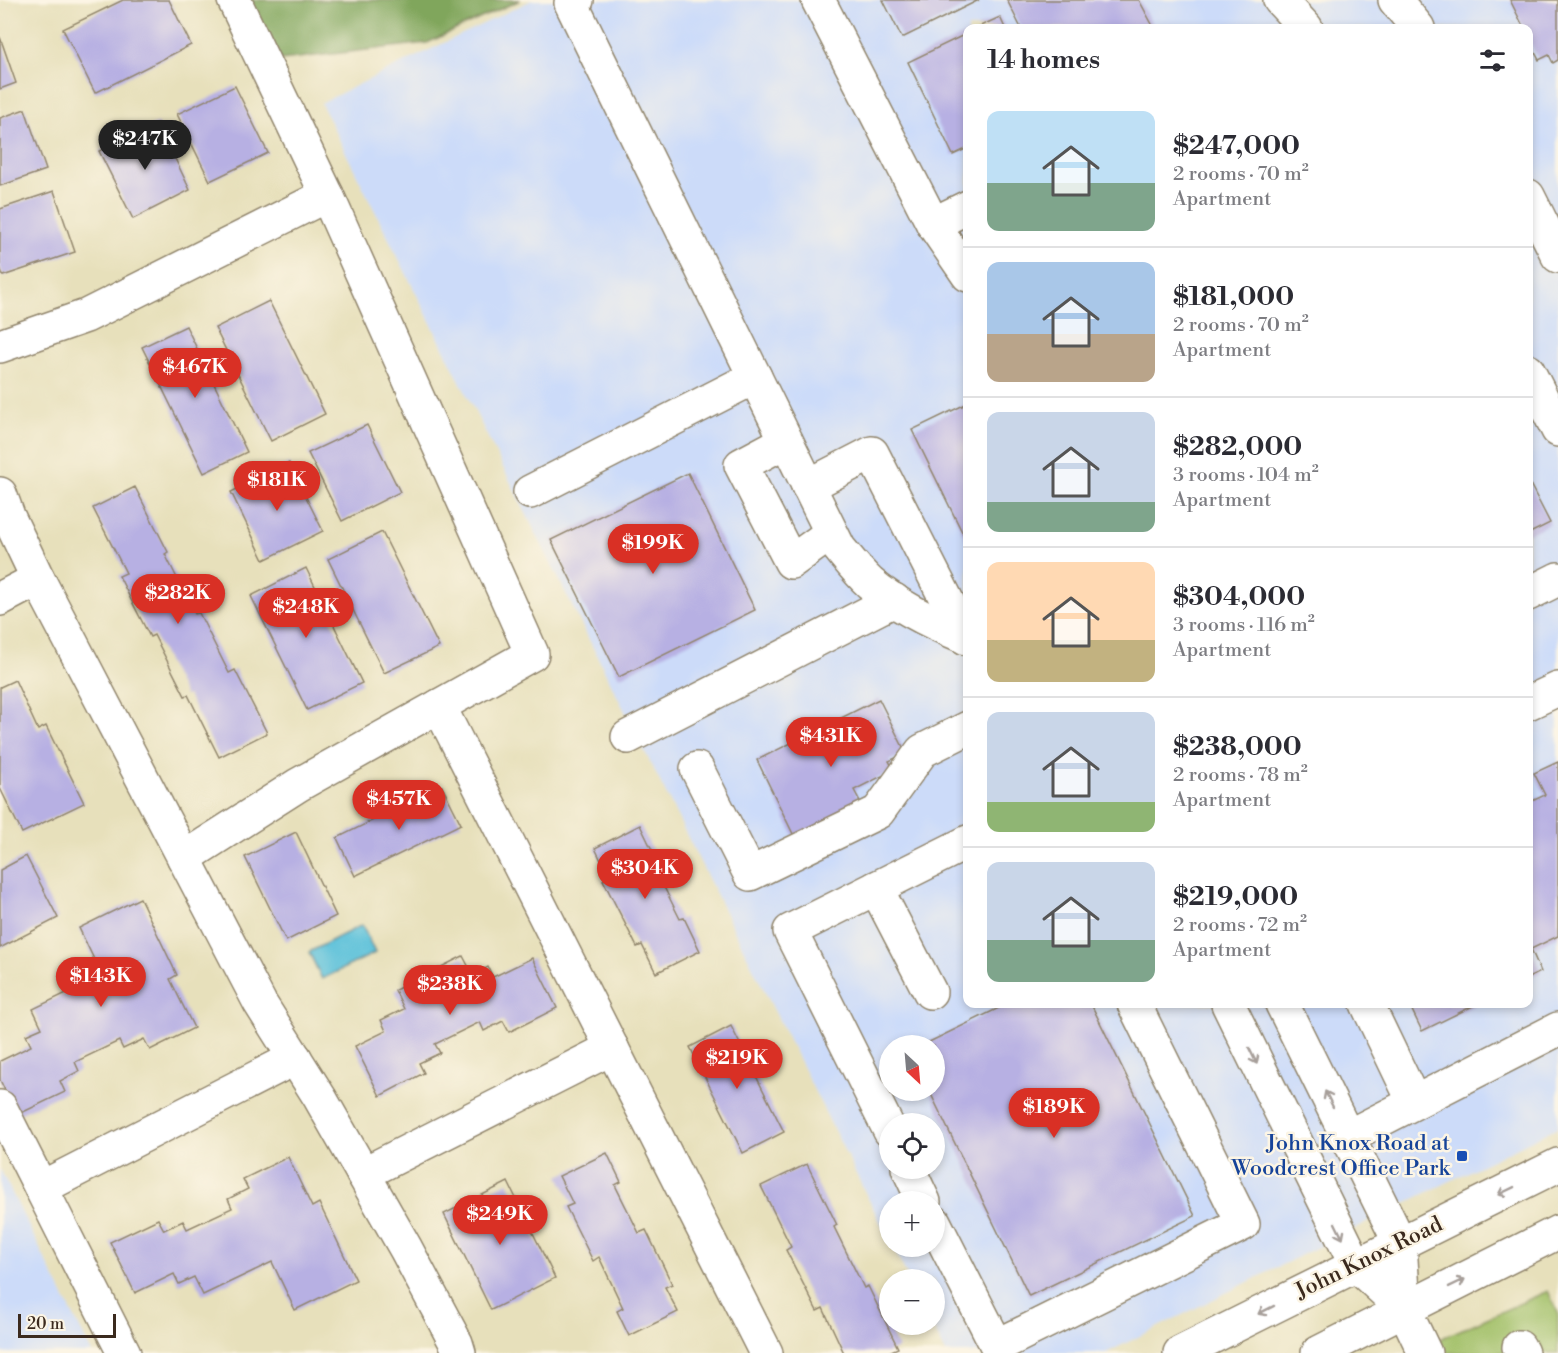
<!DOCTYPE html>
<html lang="en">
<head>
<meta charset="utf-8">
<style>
  :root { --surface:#fff; --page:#f2f2f3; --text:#2b2b33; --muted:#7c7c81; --line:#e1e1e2; --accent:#d93025 }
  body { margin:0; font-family:"Libre Bodoni",serif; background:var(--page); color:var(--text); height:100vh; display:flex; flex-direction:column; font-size:22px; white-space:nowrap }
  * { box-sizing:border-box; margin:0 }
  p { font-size:20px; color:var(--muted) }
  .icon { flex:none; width:33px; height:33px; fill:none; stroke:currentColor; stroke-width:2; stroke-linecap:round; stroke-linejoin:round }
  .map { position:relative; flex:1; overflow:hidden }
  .details { position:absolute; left:963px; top:24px; width:570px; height:984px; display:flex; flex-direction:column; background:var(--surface); border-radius:12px; box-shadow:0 3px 9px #0003 }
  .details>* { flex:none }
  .needle { width:39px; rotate:154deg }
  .buttons { position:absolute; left:879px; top:1035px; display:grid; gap:12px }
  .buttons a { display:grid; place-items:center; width:66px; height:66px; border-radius:50%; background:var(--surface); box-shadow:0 3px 9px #0003; font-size:30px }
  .scale { position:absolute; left:18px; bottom:15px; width:98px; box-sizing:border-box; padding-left:6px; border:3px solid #3b2a1e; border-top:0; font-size:16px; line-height:21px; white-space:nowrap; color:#3b2a1e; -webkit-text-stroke:4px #fcf5e5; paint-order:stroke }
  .price { position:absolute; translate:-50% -51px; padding:0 14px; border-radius:21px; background:var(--accent); color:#fff; font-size:20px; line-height:39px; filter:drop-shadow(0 2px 3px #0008) }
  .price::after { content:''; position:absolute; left:50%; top:36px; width:18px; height:14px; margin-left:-9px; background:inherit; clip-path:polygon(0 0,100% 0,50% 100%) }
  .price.active { background:#222; color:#fff }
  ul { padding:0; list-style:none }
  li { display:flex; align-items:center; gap:18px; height:150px; padding:0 24px }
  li+li { border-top:2px solid var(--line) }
  li span { display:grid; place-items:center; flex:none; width:168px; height:120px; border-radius:12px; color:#555 }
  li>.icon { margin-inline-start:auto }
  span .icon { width:72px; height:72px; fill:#fffc; stroke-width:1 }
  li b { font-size:26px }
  h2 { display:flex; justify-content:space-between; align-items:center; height:72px; padding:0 24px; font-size:26px }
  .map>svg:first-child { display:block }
  .built { fill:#ccdbf9; fill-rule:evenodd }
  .green { fill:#a1c067; stroke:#6e7542; stroke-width:1.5 }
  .forest { fill:#80a65c; stroke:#5e683d; stroke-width:1.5 }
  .water { fill:#5cc1da; stroke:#4c767c; stroke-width:1.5 }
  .building { fill:#b7b0e3 }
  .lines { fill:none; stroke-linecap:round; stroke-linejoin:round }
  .minor-casing { stroke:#91856c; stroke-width:36 }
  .major-casing { stroke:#91856c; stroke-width:36 }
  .minor { stroke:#fff; stroke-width:33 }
  .major { stroke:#fff; stroke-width:33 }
  .oneway { stroke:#a79f9a }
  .transit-dot { fill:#1a4fb4; stroke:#fcf5e5; stroke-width:2 }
  .labels { text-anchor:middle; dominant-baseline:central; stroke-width:5; stroke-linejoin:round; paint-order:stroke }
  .transit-label { font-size:22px; fill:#164399; stroke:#fcf5e5; text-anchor:end }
  .street-label { font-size:22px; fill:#3b2a1e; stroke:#fcf5e5 }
</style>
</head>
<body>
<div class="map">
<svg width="1558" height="1353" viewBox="0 0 1558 1353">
  <rect width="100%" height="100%" fill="#fcf5e5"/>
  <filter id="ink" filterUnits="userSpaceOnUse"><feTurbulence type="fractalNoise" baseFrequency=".0167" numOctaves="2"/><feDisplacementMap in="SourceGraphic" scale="12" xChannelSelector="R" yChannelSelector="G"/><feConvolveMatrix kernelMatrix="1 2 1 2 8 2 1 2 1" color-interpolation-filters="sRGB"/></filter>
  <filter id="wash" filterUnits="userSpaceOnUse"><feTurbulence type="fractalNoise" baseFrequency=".008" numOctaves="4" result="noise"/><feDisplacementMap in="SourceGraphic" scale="24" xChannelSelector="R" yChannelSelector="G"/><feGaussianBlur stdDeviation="1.35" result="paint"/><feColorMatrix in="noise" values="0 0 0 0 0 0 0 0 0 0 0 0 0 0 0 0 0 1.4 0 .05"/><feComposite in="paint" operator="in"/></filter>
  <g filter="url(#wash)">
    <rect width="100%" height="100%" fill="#e7e0bb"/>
    <g class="built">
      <path d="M532,0H1558V1127L1106,1353H946L932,1325L934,1324V1280L909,1279L893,1247L934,1246V1202H890L889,1240L321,103ZM968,28H1528V1004H968ZM890,1046H934V1090H890ZM890,1124H934V1168H890Z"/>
      <polygon points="0,1169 92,1353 0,1353"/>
    </g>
    <polygon class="green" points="1548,1291 1558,1313 1558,1353 1408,1353"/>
    <polygon class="forest" points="245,0 520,0 427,43 281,60"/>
    <polygon class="water" points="362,925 375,953 322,979 309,952"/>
    <g id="blocks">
      <g class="building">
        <polygon points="123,0 169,0 191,45 95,93 63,29"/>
        <polygon points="883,0 979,0 902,38"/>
        <polygon points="1007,0 1139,0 1154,28 1021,28"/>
        <polygon points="1510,0 1558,0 1558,60 1553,63 1549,55 1539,60 1528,39 1528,28 1524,28"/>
        <polygon points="1000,17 1005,28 976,28"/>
        <polygon points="968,33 968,148 953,155 908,62"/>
        <polygon points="0,37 16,83 0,89"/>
        <polygon points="235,86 268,153 210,181 177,114"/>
        <polygon points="25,109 46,170 0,186 0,118"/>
        <polygon points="158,123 190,190 133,219 99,151"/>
        <polygon points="54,191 75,252 3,276 0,267 0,209"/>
        <polygon points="269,301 325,414 271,441 215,328"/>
        <polygon points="186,326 247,452 204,473 142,347"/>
        <polygon points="968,403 968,544 912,430"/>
        <polygon points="367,425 400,492 342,521 308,453"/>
        <polygon points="289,463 323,531 264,560 231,492"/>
        <polygon points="688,473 755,610 619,677 551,540"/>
        <polygon points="1528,480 1550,523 1528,534"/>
        <polygon points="135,487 168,552 165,554 195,614 199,613 229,673 235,670 267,733 219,757 188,695 185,696 154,635 150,637 119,576 126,573 93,508"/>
        <polygon points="382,532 439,647 384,673 328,559"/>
        <polygon points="306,568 362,683 307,710 251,596"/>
        <polygon points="15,680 38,730 46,726 84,803 22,833 0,788 0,687"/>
        <polygon points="879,699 906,753 889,761 894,770 854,790 863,807 796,840 757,760"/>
        <polygon points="1558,762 1558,936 1531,949 1541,972 1528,978 1528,803 1545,795 1534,773"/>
        <polygon points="442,786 461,824 355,876 337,838"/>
        <polygon points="640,825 657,860 652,863 680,919 684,918 700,951 656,973 642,945 637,947 603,880 609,877 595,848"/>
        <polygon points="296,832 336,916 286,941 245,857"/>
        <polygon points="26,856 58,918 0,948 0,870"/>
        <polygon points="140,898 177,975 170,979 194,1028 150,1050 144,1039 123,1049 119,1041 75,1062 79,1071 60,1081 65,1092 17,1115 0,1080 0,1061 31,1046 26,1035 42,1028 33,1009 102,976 79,928"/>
        <polygon points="463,956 473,975 488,967 493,977 532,958 557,1008 509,1032 503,1021 484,1031 480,1022 435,1044 440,1053 419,1063 424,1073 380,1096 355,1046 386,1031 381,1020 404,1009 395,990"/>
        <polygon points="1007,1004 1091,1004 1195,1216 1029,1296 929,1090 934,1090 934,1046 921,1046"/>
        <polygon points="1409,1004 1477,1004 1422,1031"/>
        <polygon points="731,1026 784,1132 743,1153 690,1047"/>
        <polygon points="607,1153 621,1182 615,1185 639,1233 646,1230 672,1284 665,1287 678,1312 629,1336 617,1311 623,1308 599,1257 593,1261 566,1207 573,1204 559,1176"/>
        <polygon points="288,1157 312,1207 319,1203 356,1280 295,1310 272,1262 203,1295 194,1277 179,1284 174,1274 135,1293 110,1242 158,1219 164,1230 183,1221 187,1229 232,1208 228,1199 248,1189 243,1179"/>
        <polygon points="807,1164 837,1225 834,1227 864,1288 868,1286 898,1348 887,1353 844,1353 823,1308 817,1311 786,1250 791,1247 761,1186"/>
        <polygon points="508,1182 555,1278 491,1310 444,1214"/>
      </g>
    </g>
  </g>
  <g filter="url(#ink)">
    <use href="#blocks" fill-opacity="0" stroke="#91856c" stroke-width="1.5"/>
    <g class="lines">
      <g class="minor-casing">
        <g id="minor">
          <path d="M577,0L571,3L839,548C849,560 859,573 870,583C898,607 934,624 968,638"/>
          <polyline points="818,0 933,224 968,275"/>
          <polyline points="1280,0 1306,28"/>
          <polyline points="1395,0 1418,28"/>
          <polyline points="1528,196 1558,256"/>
          <polyline points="933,224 968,207"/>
          <polyline points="0,346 86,316 327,195"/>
          <polyline points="1528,371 1558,430"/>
          <polyline points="786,441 741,465 791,562 831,533"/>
          <polyline points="808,486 872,453 966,638"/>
          <polyline points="530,492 755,377"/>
          <polyline points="0,494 8,516 38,579 260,1003 320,1098 406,1249 456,1343 459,1353"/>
          <polyline points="1528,594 1558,579"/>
          <polyline points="0,599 38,579"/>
          <polyline points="1528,703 1558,689"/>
          <polyline points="439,706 766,1353"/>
          <polyline points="628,737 894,600"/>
          <polyline points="697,769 750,874 878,812 922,751 968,728"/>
          <polyline points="184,858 298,785 532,654 327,195 234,0"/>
          <polyline points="876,888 930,992"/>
          <polyline points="1228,1004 1356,1265 1404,1309"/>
          <polyline points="1282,1004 1400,1243 1404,1309 1425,1353"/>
          <polyline points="1367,1004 1414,1102"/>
          <polyline points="0,1107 41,1188"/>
          <polyline points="890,1131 790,931 968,842"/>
          <polyline points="1347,1137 1558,1029"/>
          <polyline points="908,1168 924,1202"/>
          <polyline points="363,1174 612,1048"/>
          <polyline points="934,1222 997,1346 1243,1224 1134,1004"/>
          <polyline points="1519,1347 1522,1353"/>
          <polyline points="124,1353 41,1188 295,1058"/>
        </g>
      </g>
      <g class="major-casing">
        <g id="major">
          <polyline points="1180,1353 1558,1165"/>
          <polyline points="1318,1353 1558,1232"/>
        </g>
      </g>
      <use href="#minor" class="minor"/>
      <use href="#major" class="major"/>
    </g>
    <defs><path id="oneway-shaft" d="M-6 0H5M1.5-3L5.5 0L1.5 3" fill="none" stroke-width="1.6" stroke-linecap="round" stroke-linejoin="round" transform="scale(1.5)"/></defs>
    <g class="oneway">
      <use href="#oneway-shaft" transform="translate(1253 1056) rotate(64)"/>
      <use href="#oneway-shaft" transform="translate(1329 1099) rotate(-116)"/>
      <use href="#oneway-shaft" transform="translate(1506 1191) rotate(154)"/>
      <use href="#oneway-shaft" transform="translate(1339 1231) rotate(64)"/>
      <use href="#oneway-shaft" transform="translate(1457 1283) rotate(-26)"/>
      <use href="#oneway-shaft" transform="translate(1266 1310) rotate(153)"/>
    </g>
  </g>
  <rect class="transit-dot" x="1456" y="1150" width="12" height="12" rx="3"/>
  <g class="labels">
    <g class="transit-label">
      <text x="1450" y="1143">John Knox Road at<tspan x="1450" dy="25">Woodcrest Office Park</tspan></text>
    </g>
    <g class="street-label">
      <text transform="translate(1369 1258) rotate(-26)">John Knox Road</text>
    </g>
  </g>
</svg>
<div class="buttons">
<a><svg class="needle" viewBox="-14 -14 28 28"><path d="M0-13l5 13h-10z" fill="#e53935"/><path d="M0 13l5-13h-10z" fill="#7c7c81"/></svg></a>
<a><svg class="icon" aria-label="locate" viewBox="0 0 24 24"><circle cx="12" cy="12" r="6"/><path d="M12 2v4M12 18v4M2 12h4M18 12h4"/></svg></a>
<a>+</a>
<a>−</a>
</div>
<div class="scale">20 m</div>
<b class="price active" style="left:145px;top:171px">$247K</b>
<b class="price" style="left:195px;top:399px">$467K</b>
<b class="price" style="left:277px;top:512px">$181K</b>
<b class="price" style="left:653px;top:575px">$199K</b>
<b class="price" style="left:178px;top:625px">$282K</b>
<b class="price" style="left:306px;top:639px">$248K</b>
<b class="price" style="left:831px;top:768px">$431K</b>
<b class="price" style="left:399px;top:831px">$457K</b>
<b class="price" style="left:645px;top:900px">$304K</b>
<b class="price" style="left:101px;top:1008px">$143K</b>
<b class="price" style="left:450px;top:1016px">$238K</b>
<b class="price" style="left:737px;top:1090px">$219K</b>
<b class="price" style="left:1054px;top:1139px">$189K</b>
<b class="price" style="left:500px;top:1246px">$249K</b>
<section class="details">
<h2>14 homes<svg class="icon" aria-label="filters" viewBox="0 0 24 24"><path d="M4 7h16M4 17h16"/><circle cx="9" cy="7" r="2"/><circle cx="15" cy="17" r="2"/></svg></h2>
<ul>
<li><span style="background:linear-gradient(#bfe0f5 60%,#7fa58c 0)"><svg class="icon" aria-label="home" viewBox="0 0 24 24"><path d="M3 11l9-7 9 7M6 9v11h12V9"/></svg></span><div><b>$247,000</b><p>2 rooms · 70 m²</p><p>Apartment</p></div></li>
<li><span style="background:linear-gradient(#a9c7e8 60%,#b9a48a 0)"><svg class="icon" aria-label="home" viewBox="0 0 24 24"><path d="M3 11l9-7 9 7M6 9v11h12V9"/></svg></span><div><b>$181,000</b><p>2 rooms · 70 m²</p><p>Apartment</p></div></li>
<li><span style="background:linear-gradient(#c9d6e8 75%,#7fa58c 0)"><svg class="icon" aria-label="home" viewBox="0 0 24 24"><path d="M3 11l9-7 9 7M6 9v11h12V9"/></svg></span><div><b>$282,000</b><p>3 rooms · 104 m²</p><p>Apartment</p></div></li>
<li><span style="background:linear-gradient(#ffd9b3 65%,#c2b280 0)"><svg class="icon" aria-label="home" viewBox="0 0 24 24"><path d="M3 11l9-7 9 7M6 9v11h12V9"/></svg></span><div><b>$304,000</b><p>3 rooms · 116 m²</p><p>Apartment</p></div></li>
<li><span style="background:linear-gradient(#c9d6e8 75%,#8fb573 0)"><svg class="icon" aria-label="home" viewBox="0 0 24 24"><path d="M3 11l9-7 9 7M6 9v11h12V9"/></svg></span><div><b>$238,000</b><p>2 rooms · 78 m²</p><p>Apartment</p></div></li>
<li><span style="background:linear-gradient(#c9d6e8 65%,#7fa58c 0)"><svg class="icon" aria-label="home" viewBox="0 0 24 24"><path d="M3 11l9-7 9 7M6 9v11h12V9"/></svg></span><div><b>$219,000</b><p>2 rooms · 72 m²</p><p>Apartment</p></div></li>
</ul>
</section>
</div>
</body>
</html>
